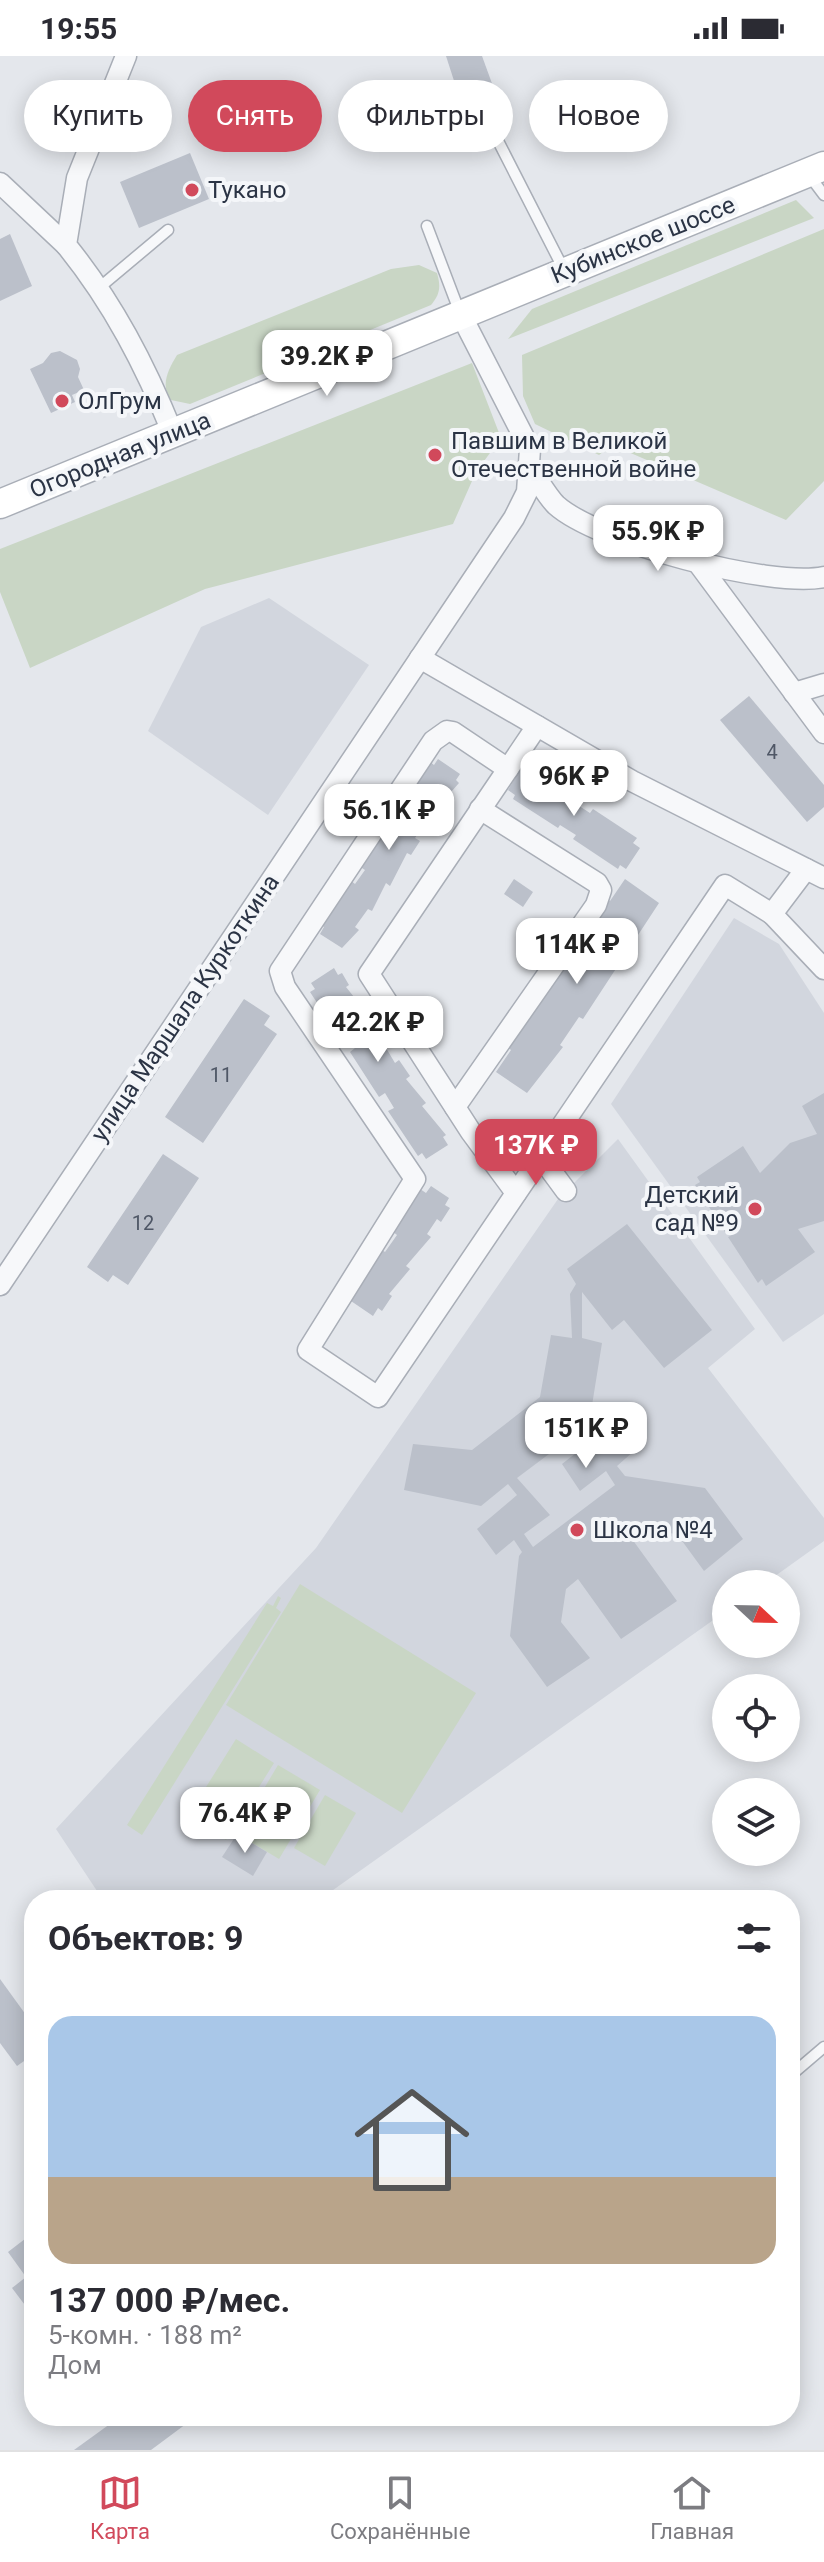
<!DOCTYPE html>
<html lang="ru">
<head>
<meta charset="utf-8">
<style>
  :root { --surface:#fff; --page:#f2f2f3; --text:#2b2b33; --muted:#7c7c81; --line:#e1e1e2; --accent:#d1495b }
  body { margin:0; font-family:Roboto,sans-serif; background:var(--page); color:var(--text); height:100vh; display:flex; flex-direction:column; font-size:30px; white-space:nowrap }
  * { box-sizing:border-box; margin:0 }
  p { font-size:26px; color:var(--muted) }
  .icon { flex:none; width:44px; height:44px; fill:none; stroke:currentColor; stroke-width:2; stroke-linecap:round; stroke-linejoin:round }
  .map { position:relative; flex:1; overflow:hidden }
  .details { position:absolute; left:24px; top:1834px; width:776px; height:536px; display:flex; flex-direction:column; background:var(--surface); border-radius:32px; box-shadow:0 4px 20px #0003 }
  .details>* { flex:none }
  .banner { position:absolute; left:24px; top:24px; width:776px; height:72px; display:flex; gap:16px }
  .needle { width:52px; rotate:112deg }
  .fabs { position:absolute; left:712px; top:1514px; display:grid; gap:16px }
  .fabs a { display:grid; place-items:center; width:88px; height:88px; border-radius:50%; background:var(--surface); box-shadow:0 4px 20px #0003; font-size:40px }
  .price { position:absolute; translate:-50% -68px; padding:0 18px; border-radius:16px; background:#fff; color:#222; font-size:26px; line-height:52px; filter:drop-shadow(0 2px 4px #0008) }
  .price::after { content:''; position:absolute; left:50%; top:48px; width:24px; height:18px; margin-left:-12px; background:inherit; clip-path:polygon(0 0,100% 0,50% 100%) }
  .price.current { background:var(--accent); color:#fff }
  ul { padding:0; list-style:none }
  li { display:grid; align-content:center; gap:16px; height:424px; padding:0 24px }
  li+li { border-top:2px solid var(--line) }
  li span { display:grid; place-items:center; height:248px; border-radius:24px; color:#555 }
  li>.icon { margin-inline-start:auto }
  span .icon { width:144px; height:144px; fill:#fffc; stroke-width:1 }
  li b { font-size:34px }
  h2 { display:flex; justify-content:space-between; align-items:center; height:96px; padding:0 24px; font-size:34px }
  .chip { padding:0 28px; border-radius:36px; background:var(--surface); box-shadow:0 4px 20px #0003; font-size:28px; line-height:72px }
  .chip.current { background:var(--accent); color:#fff }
  .status { display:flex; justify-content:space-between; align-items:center; height:56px; padding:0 40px; background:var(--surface); direction:ltr }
  .status svg { height:22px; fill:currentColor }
  .dock { display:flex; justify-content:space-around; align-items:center; height:112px; border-top:2px solid var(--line); background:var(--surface); font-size:22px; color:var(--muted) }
  .dock a { display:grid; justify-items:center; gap:4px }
  .dock .current { color:var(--accent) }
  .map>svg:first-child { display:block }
  .built { fill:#d2d6de }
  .green { fill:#c9d6c5 }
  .building { fill:#bbc0ca }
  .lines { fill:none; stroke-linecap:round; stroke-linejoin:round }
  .service-casing { stroke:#a9aeb7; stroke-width:13 }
  .minor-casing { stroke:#a9aeb7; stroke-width:23 }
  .secondary-casing { stroke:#a9aeb7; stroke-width:31 }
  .service { stroke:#f7f8fa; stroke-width:10 }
  .minor { stroke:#f7f8fa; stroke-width:20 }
  .secondary { stroke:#fff; stroke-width:28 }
  .poi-dot { fill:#d1495b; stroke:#f4f6f9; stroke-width:3 }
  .labels { text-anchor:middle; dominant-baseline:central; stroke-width:8; stroke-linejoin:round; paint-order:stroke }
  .number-label { font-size:20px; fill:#4f5766 }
  .poi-label { font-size:24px; fill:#2b3445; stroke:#f4f6f9; text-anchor:start }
  .street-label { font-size:24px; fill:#2b3445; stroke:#f4f6f9 }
</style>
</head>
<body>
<div class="status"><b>19:55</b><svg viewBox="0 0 49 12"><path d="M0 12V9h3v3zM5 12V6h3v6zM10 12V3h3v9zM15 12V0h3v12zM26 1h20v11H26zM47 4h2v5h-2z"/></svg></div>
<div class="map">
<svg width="824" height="2394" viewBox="0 0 824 2394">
  <rect width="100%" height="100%" fill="#e4e7ec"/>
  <g class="built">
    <polygon points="269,542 369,609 268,759 148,675 201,571"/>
    <polygon points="734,862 779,888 824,957 824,1258 783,1286 611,1048"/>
    <polygon points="618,1083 755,1273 708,1312 824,1462 824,1485 764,1528 726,1528 726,1555 319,1844 103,1844 56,1773 316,1492 558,1143"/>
  </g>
  <g class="green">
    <polygon points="796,144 814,162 508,283 532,253"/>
    <polygon points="824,173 824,425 786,464 612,389 599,399 535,368 523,340 522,299"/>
    <path d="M419,209L437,217C441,231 440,238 431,249L190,348L171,344C160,329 168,314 177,299L391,213Z"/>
    <polygon points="472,307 501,382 476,416 453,468 205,533 30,612 0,536 0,493"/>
    <polygon points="300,1528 476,1637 402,1757 226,1649"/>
    <polygon points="278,1540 281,1542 276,1552 281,1556 142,1779 127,1769 267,1547 273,1550"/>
    <polygon points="236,1683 274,1707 226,1784 188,1760"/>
    <polygon points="278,1709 320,1734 279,1803 237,1778"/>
    <polygon points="325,1739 356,1757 325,1810 294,1792"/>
  </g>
  <g class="building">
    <polygon points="446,0 482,0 502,55 467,65"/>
    <polygon points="190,97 209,143 139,172 120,126"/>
    <polygon points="10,178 32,230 0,245 0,183"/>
    <polygon points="60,295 77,304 80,313 78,321 84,334 72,339 75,346 51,357 30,313 43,307 51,297"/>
    <polygon points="749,640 824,729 824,751 807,766 720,664"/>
    <polygon points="438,703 460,718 456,724 459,727 436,753 429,770 425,767 415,782 420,785 411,799 407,797 390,830 386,827 372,855 368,853 355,871 359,874 342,892 320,878 324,871 320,868 350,824 355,828 365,814 359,810 390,765 394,768 405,753 400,749 429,705 434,709"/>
    <polygon points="522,711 529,716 532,712 579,743 576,748 590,757 593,753 637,782 633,787 640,792 626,813 620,809 618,813 573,783 576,779 560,769 558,772 513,743 515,739 508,734"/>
    <polygon points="514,823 533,836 523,851 504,838"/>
    <polygon points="625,823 659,847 583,963 579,961 560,989 563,991 527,1037 496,1016 511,994 505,989 519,968 524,971 551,932 546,928 562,904 568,907 594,868 605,842 610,845"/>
    <polygon points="334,912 338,919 342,917 349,929 346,931 370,961 365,964 375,978 380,975 390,989 386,992 395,1007 399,1004 410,1020 406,1023 426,1047 422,1050 446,1079 443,1081 448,1089 426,1103 422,1097 418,1100 388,1055 394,1052 385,1037 379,1041 350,996 355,992 345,977 339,980 310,936 315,933 311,927"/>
    <polygon points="244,943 270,960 264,969 277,978 203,1087 165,1061"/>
    <polygon points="824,1037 824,1165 798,1173 815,1196 766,1230 762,1223 758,1227 728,1181 734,1178 730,1172 725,1176 695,1129 700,1126 697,1121 743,1090 760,1117 790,1087 817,1078 802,1050"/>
    <polygon points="163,1098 199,1122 128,1229 113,1219 108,1226 87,1211"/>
    <polygon points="431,1130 449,1142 445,1149 450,1152 441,1166 437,1163 427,1178 431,1181 406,1210 410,1213 389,1238 392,1240 382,1255 378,1252 373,1260 351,1245 355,1239 351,1236 381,1193 385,1196 397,1179 392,1175 420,1133 426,1137"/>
    <polygon points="627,1168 712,1274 664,1312 624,1264 612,1274 582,1236 582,1282 602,1287 589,1368 517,1422 550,1459 524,1478 533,1491 615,1429 606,1415 580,1435 562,1408 613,1368 634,1395 617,1410 625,1420 705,1432 743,1483 704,1515 677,1478 642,1474 632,1483 677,1545 621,1583 578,1523 566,1533 561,1566 590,1602 547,1631 510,1580 519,1500 522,1496 514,1484 496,1499 477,1473 517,1439 508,1428 481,1450 404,1434 413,1388 472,1394 540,1341 551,1279 572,1282 570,1238 576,1228 567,1213"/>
    <polygon points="237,1778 267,1796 253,1820 222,1801"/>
    <polygon points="0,1923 34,1970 34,1998 17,2010 0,1987"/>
    <polygon points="34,2176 34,2261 12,2232 26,2221 8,2196"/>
    <polygon points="121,2360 193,2360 194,2362 151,2394 74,2394"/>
  </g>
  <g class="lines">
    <g class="service-casing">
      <g id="service">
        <polyline points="494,77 564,214"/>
        <polyline points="809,119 824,139"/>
        <polyline points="427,170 460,257"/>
        <polyline points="100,231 168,174"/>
        <polyline points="790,2020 824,1991"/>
      </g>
    </g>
    <g class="minor-casing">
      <g id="minor">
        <path d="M126,0L77,122L66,189C113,247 145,309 173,378"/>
        <polyline points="0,127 66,189"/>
        <path d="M531,414C539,425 547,440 556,449C597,486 769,532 824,521"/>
        <polyline points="698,507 824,677"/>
        <polyline points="420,602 632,725 824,822"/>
        <polyline points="794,637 824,628"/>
        <polyline points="537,670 508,713 453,676 447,675 433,685 280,915 285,931 415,1123 308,1294 378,1341 725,829 772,858 806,813"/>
        <polyline points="508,713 369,918 471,1076 516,1137"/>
        <polyline points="772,858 824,913"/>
        <polyline points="455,1051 596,849 601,834 597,827 480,753"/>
        <polyline points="541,1101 566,1135"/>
        <polyline points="0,1229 514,462 527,436 530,393 461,259"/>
      </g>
    </g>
    <g class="secondary-casing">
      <polyline id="secondary" points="0,448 824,110"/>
    </g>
    <use href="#service" class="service"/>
    <use href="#minor" class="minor"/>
    <use href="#secondary" class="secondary"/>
  </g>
  <g class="poi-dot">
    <circle cx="192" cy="134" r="8"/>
    <circle cx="62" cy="345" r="8"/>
    <circle cx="435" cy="399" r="8"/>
    <circle cx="755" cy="1153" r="8"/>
    <circle cx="577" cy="1474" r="8"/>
  </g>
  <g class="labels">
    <g class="number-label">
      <text x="772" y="696">4</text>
      <text x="221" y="1019">11</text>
      <text x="143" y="1167">12</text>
    </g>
    <g class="poi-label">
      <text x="208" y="134">Тукано</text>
      <text x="78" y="345">ОлГрум</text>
      <text x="451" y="385">Павшим в Великой<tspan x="451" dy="28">Отечественной войне</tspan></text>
      <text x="739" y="1139" text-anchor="end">Детский<tspan x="739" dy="28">сад №9</tspan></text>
      <text x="593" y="1474">Школа №4</text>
    </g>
    <g class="street-label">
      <text transform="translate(643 184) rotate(-22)">Кубинское шоссе</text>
      <text transform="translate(120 399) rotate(-22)">Огородная улица</text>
      <text transform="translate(185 952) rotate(-56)">улица Маршала Куркоткина</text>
    </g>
  </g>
</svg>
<div class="fabs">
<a><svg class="needle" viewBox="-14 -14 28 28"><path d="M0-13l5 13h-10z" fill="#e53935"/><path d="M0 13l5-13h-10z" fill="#7c7c81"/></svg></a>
<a><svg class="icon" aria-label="locate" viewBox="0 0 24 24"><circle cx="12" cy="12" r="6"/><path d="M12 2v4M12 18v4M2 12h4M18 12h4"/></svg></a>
<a><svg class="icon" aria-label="layers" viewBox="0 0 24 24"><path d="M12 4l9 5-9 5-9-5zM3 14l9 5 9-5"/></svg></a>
</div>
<b class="price" style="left:327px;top:342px">39.2K ₽</b>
<b class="price" style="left:658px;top:517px">55.9K ₽</b>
<b class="price" style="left:574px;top:762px">96K ₽</b>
<b class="price" style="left:389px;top:796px">56.1K ₽</b>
<b class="price" style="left:577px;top:930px">114K ₽</b>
<b class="price" style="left:378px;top:1008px">42.2K ₽</b>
<b class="price current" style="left:536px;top:1131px">137K ₽</b>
<b class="price" style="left:586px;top:1414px">151K ₽</b>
<b class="price" style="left:245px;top:1799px">76.4K ₽</b>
<div class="banner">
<a class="chip">Купить</a>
<a class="chip current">Снять</a>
<a class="chip">Фильтры</a>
<a class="chip">Новое</a>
</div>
<section class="details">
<h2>Объектов: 9<svg class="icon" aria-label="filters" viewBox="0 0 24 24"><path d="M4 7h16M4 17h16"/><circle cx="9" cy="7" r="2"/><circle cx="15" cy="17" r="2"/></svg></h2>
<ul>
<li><span style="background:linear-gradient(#a9c7e8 65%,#b9a48a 0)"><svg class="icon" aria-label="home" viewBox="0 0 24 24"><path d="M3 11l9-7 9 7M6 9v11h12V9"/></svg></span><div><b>137 000 ₽/мес.</b><p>5-комн. · 188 m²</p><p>Дом</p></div></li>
</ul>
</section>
</div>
<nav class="dock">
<a class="current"><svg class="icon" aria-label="map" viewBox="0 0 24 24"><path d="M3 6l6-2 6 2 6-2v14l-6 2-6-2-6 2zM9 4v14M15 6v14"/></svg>Карта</a>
<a><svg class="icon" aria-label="saved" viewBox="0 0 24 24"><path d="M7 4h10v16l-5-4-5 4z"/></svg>Сохранённые</a>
<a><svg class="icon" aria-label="home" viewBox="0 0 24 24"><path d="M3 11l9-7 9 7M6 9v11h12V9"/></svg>Главная</a>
</nav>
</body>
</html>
